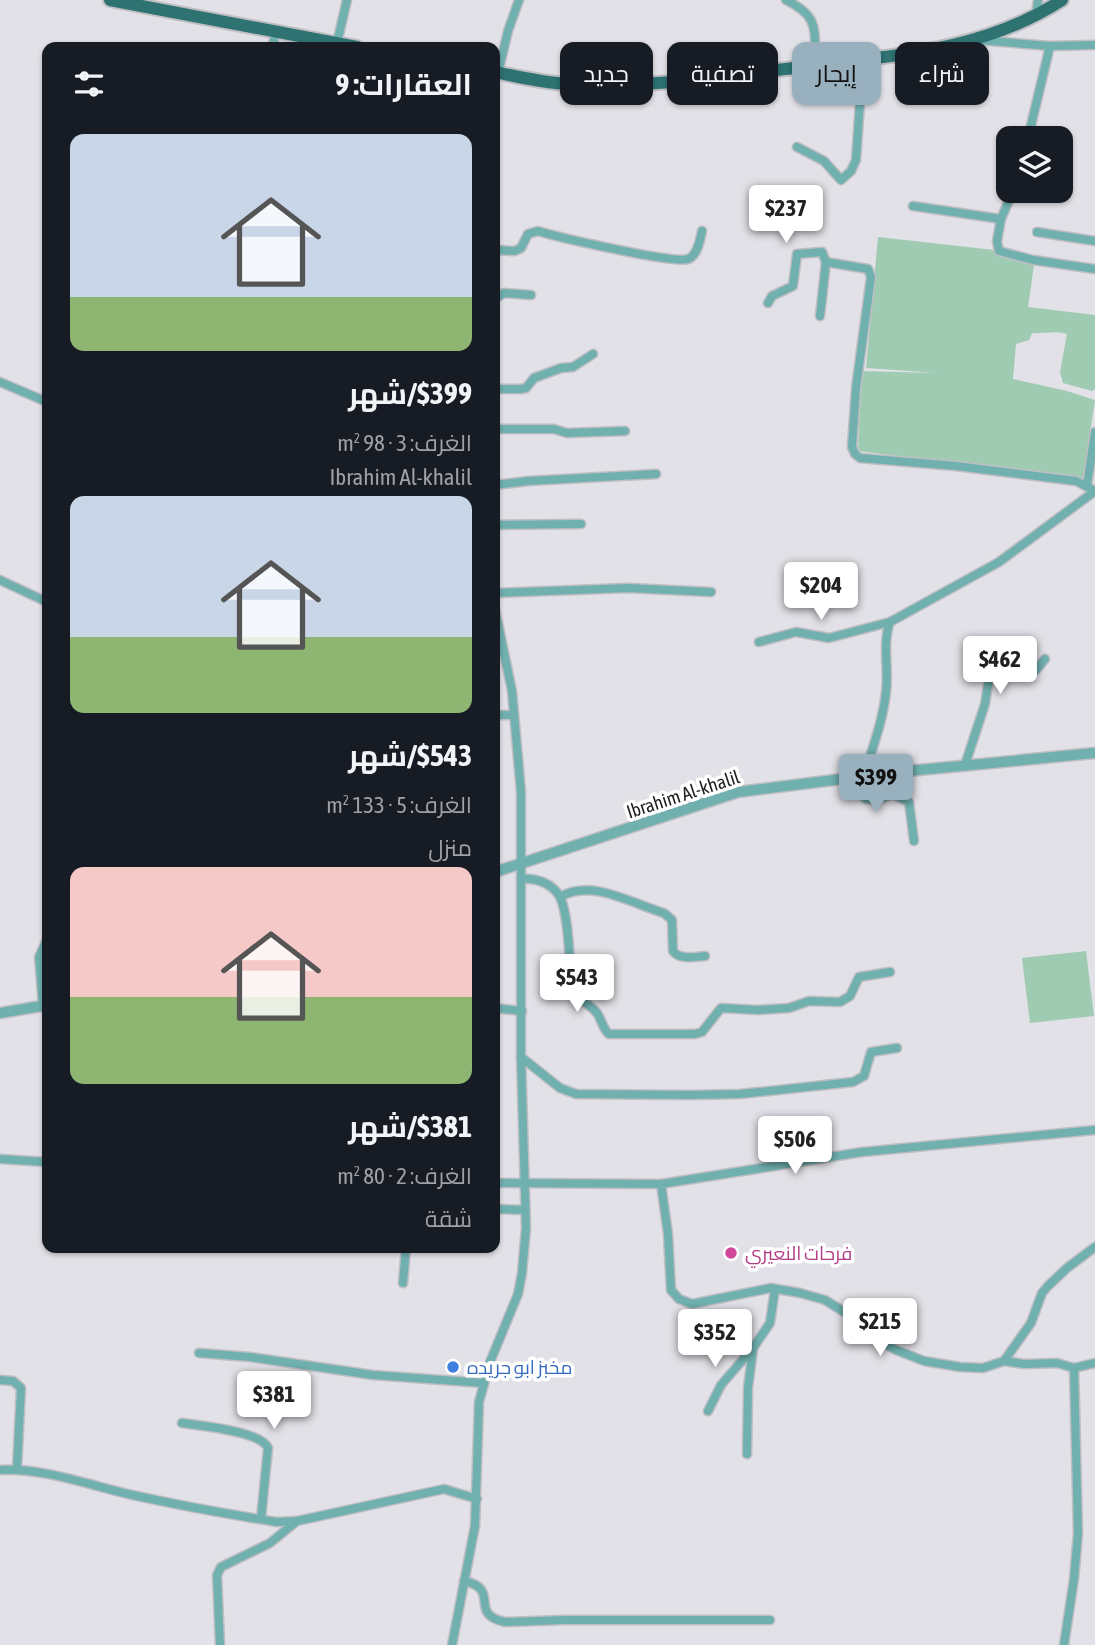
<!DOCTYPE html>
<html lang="ar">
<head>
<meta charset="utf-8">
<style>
  :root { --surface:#171b24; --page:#242831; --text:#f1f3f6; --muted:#9ea1a6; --accent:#99b0bf }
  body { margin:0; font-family:"Asap Condensed",Cairo,sans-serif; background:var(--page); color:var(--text); direction:rtl; height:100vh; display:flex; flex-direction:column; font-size:26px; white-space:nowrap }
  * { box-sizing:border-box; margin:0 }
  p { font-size:23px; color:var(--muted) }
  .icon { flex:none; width:38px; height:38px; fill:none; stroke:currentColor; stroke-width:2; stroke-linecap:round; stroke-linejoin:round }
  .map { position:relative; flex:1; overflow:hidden; direction:ltr }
  .panel { position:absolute; left:42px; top:42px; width:458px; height:1211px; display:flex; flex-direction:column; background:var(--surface); border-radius:14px; box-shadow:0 2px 5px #0004; direction:rtl }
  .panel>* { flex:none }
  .banner { position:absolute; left:522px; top:42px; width:467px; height:63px; direction:rtl; display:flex; gap:14px }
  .fabs { position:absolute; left:996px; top:126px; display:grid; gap:14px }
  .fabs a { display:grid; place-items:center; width:77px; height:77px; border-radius:14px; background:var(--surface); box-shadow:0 2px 5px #0004; font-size:35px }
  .price { position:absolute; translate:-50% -60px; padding:0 16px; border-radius:7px; background:#fff; color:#222; font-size:23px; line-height:46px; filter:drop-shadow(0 2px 4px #0008) }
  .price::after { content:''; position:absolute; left:50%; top:42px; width:21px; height:16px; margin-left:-10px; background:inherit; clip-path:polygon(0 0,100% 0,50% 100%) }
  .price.active { background:var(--accent); color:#111 }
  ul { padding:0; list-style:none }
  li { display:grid; align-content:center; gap:14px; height:371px; padding:0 28px }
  li span { display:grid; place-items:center; height:217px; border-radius:14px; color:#555 }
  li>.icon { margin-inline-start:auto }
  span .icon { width:126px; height:126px; fill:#fffc; stroke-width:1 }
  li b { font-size:30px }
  h2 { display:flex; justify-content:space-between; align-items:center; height:84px; padding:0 28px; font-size:30px }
  .pill { padding:0 24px; border-radius:14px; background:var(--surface); box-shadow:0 2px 5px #0004; font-size:24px; line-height:63px }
  .pill.active { background:var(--accent); color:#111 }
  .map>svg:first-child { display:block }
  .green { fill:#9ecbb2 }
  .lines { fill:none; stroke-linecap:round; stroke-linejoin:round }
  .minor-casing { stroke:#bfbec3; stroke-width:11 }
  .tertiary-casing { stroke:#bfbec3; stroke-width:13 }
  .trunk-casing { stroke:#bfbec3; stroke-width:16 }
  .minor { stroke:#70b1b0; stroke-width:8 }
  .tertiary { stroke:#70b1b0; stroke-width:10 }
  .trunk { stroke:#2e7272; stroke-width:12 }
  .hotel-dot { fill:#d1479c; stroke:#fff; stroke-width:2.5 }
  .shop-dot { fill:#3f7fe0; stroke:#fff; stroke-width:2.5 }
  .labels { text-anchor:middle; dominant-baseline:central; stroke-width:7; stroke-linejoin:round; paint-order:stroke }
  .street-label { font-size:19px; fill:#1e1e20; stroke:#fff }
  .hotel-label { font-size:19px; fill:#b23c85; stroke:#fff; text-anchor:start }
  .shop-label { font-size:19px; fill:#366cbe; stroke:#fff; text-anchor:start }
</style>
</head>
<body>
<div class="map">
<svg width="1095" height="1645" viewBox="0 0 1095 1645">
  <rect width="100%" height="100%" fill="#e2e1e7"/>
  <g class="green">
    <path d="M878,237L994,250L1034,265L1028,307L1095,315V389L1092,391L1063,383L1060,372L1067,334C1056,330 1044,334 1032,333L1029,340L1016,344L1013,379L1067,391L1095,400L1083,479L858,451L861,371L937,373L866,368Z"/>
    <polygon points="1086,951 1094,1016 1030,1023 1022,958"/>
  </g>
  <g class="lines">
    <g class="minor-casing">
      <g id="minor">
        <path d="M786,0C821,17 814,31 815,65"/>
        <polyline points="1036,15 1038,0"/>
        <polyline points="978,40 1050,46 1095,45"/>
        <polyline points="337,43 347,0"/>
        <polyline points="272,47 276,33"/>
        <polyline points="498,73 508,31 519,0"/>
        <polyline points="1028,138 1050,46"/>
        <polyline points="797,147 824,161 841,180 851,171 856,160 863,60"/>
        <polyline points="913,206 1001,219 1013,191"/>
        <polyline points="1001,219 997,241 999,251 1033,260 1095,269"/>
        <polyline points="1037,232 1095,241"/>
        <path d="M495,250L515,251L521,248L528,234L538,231C557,237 674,264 688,259C697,256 700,241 702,231"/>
        <polyline points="495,299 504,293 531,295"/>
        <polyline points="768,303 772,296 793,286 797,254 822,252 826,262"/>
        <polyline points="820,316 826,262 868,269 871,277 856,388 852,447 855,454 860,458 956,466 1076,481 1095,491"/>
        <polyline points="0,382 47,402"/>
        <polyline points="495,389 521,389 526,388 534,378 561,368 573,367 593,354"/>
        <polyline points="495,429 554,429 567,433 625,431"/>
        <polyline points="495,485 528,481 656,474"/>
        <polyline points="1087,485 1095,432"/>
        <polyline points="495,525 581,524"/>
        <polyline points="0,580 47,602"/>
        <polyline points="495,593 628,588 711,592"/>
        <polyline points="759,642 796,632 829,638 890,622"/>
        <polyline points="495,715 514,715"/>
        <polyline points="965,765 985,704 989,678 1001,669 1036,670 1045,659"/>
        <path d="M864,776C872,749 883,721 886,692C889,670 882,643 890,622L999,562L1095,491"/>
        <polyline points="838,779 852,787 866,799 877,800 893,794 909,802 914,841"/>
        <path d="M521,879C536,877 553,884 560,897C569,915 570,966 571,987C576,999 589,1003 597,1013C602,1020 602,1028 609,1034H695L702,1032L721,1008L758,1010L789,1008L809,1001L840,1002L850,996L859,977L890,972"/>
        <path d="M560,897C592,878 632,904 664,913L672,920L673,951C679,960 695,957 705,956"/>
        <polyline points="43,1006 39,957 47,940"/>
        <polyline points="495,1008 522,1011"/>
        <polyline points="521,1057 560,1088 576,1094 690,1095 740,1094 853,1082 864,1076 871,1052 897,1048"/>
        <polyline points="0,1159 47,1162"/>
        <polyline points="495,1183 661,1184 862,1152 1095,1130"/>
        <polyline points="661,1184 668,1234 671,1290 679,1299 692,1304 771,1288 800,1293 825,1300 846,1313 874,1338 896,1350 924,1361 960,1367 983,1368 1004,1361 1024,1364 1057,1363 1074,1368 1095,1363"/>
        <polyline points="495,1209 525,1210"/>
        <polyline points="403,1283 406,1248"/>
        <polyline points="199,1353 250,1357 373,1375 484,1383"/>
        <polyline points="1004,1361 1031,1323 1042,1293 1048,1286 1067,1268 1095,1247"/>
        <polyline points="0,1380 13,1381 21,1388 17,1469"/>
        <polyline points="708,1411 721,1385 753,1348"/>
        <path d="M182,1423C201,1426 261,1431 268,1448L261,1519"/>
        <polyline points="747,1454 748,1388 753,1348 770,1323 775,1289"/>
        <path d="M0,1470C43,1468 86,1484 128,1494C177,1505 227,1514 277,1522L297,1521L444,1489L477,1499"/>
        <path d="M464,1581C502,1589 467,1614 505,1622L563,1620H770"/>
        <polyline points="220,1645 217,1575 221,1567 270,1543 297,1521"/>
        <polyline points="452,1645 475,1526 479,1402 490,1362 518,1294 522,1273 526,1228 521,1057 521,792 512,691 495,609"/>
        <polyline points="1064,1645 1074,1579 1078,1533 1074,1368"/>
      </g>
    </g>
    <g class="tertiary-casing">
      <g id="tertiary">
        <polyline points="495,872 738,792 898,772 1095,753"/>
        <polyline points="0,1013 47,1005"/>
      </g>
    </g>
    <g class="trunk-casing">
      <g id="trunk">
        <polyline points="110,0 357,47"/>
        <path d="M495,72C519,77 544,83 569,84C646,89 725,76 802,67C894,55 982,52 1062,0"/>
      </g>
    </g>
    <use href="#minor" class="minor"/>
    <use href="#tertiary" class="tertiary"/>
    <use href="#trunk" class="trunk"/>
  </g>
  <circle class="hotel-dot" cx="731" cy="1253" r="7"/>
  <circle class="shop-dot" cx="453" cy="1367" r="7"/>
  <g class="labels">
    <g class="street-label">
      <text transform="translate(683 794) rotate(-18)">Ibrahim Al-khalil</text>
    </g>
    <g class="hotel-label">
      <text x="745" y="1253">فرحات النعيري</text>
    </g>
    <g class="shop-label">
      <text x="467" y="1367">مخبز ابو جريده</text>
    </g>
  </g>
</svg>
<div class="fabs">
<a><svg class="icon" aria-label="layers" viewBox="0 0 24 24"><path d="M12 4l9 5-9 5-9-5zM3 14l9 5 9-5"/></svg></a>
</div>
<b class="price" style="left:786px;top:245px">$237</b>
<b class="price" style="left:821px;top:622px">$204</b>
<b class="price" style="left:1000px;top:696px">$462</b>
<b class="price active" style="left:876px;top:814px">$399</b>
<b class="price" style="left:577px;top:1014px">$543</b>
<b class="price" style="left:795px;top:1176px">$506</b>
<b class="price" style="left:880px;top:1358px">$215</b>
<b class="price" style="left:715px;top:1369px">$352</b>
<b class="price" style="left:274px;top:1431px">$381</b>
<div class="banner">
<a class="pill">شراء</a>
<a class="pill active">إيجار</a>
<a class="pill">تصفية</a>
<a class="pill">جديد</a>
</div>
<section class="panel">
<h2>العقارات: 9<svg class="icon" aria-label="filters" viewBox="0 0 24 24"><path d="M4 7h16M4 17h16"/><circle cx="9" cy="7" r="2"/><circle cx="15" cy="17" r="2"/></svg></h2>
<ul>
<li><span style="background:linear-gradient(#c9d6e8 75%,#8fb573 0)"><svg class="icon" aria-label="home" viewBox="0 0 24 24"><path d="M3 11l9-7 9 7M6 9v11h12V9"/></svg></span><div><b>$399/شهر</b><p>الغرف: 3 · 98 m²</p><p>Ibrahim Al-khalil</p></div></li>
<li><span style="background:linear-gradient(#c9d6e8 65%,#8fb573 0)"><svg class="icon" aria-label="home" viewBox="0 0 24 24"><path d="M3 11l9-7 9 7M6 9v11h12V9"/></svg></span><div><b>$543/شهر</b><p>الغرف: 5 · 133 m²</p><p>منزل</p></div></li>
<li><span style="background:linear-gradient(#f6c9c9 60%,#8fb573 0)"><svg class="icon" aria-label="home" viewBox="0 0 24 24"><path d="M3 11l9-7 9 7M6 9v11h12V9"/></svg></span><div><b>$381/شهر</b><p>الغرف: 2 · 80 m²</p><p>شقة</p></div></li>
</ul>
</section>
</div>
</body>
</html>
